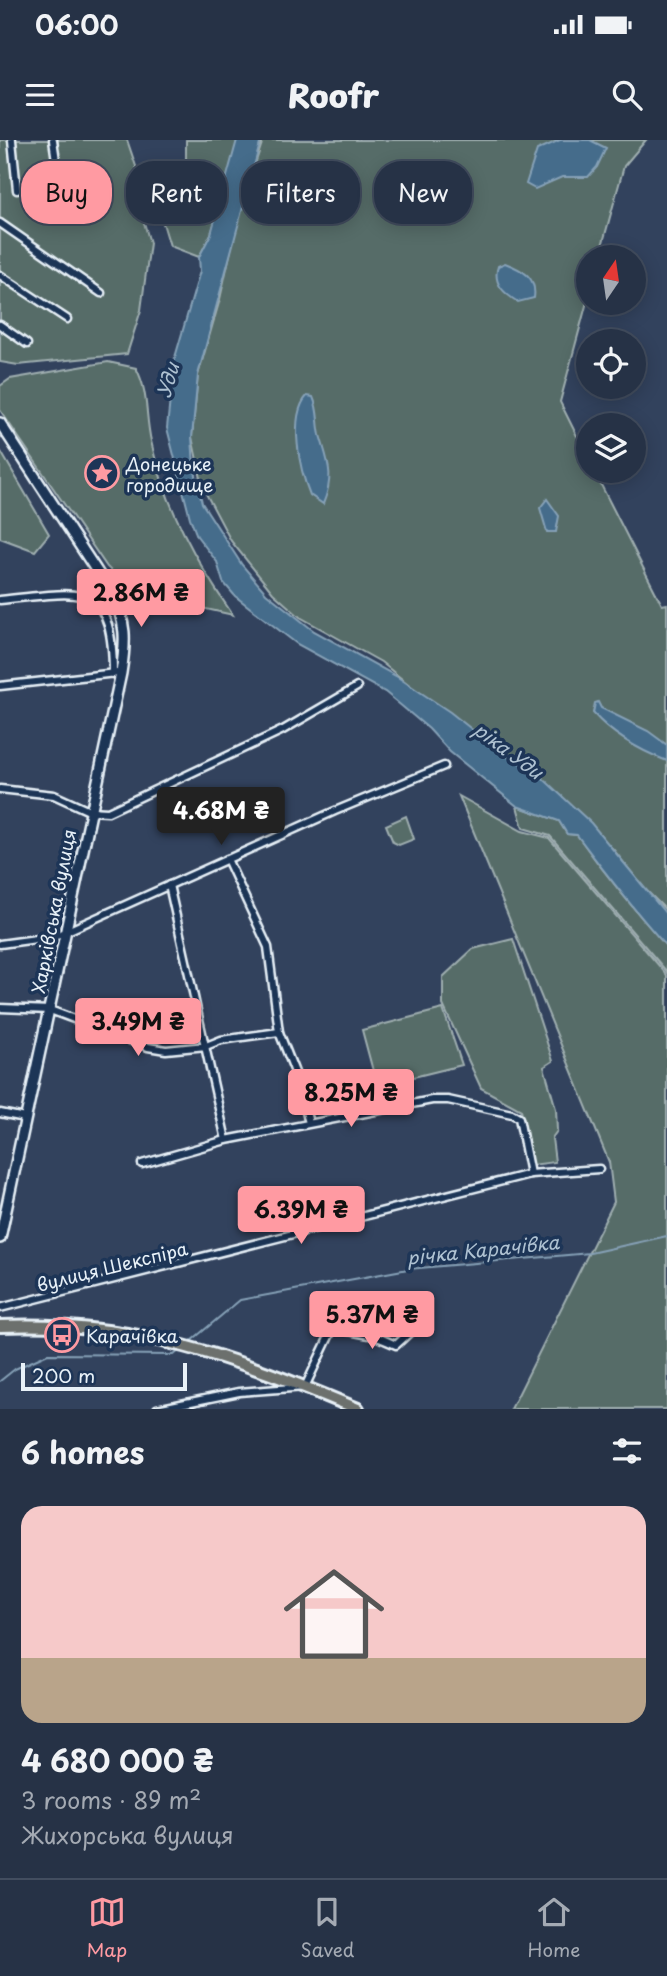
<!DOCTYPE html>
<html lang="en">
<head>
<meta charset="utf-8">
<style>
  :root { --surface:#263246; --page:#323e51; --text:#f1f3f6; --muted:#a4aab3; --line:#424d5f; --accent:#ff9aa2 }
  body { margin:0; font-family:"Playpen Sans",sans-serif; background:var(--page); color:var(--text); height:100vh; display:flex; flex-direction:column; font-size:26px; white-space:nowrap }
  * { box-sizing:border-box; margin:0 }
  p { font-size:23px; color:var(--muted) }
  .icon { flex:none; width:38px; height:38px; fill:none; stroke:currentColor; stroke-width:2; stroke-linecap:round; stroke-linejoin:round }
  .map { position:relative; height:1269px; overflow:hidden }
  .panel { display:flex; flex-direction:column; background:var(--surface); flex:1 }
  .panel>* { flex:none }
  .top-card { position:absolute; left:21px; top:21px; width:626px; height:63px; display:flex; gap:14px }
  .needle { width:46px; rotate:13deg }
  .fabs { position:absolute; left:576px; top:105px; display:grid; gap:14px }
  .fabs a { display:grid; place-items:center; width:70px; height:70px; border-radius:50%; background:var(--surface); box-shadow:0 4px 18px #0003,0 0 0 2px var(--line); font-size:35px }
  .scale { position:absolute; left:21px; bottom:18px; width:166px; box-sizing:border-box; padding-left:7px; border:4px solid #e8f1f8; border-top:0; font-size:19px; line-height:24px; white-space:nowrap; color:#e8f1f8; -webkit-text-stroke:5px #1d3557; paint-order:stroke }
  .price { position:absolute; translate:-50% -60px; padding:0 16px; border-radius:7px; background:var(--accent); color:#111; font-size:23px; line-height:46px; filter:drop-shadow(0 2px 4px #0008) }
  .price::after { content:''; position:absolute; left:50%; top:42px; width:21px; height:16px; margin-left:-10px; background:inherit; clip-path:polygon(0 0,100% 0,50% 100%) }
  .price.selected { background:#222; color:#fff }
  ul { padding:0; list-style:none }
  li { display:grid; align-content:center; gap:14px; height:371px; padding:0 21px }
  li+li { border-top:2px solid var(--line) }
  li span { display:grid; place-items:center; height:217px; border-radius:21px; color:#555 }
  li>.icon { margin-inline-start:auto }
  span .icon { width:126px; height:126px; fill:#fffc; stroke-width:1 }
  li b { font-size:30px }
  h2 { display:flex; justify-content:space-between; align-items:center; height:84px; padding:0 21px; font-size:30px }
  .chip { padding:0 24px; border-radius:28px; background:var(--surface); box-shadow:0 4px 18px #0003,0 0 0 2px var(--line); font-size:24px; line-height:63px }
  .chip.selected { background:var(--accent); color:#111 }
  .status { display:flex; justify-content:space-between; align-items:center; height:49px; padding:0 35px; background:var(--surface); direction:ltr }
  .status svg { height:19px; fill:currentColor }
  header { display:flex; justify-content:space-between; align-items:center; height:91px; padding:0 21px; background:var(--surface); font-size:32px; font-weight:800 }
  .menu { display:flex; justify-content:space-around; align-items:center; height:98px; border-top:2px solid var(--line); background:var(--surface); font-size:19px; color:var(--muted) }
  .menu a { display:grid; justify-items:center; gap:4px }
  .menu .selected { color:var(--accent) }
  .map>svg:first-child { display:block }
  .green { fill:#566c68; stroke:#9faeb0; stroke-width:2 }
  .water { fill:#446c8b; stroke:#86a1b7; stroke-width:2 }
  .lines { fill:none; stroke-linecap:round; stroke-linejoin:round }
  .stream { stroke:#86a1b7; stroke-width:2 }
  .minor-casing { stroke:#e8f1f8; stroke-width:11 }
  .secondary-casing { stroke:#e8f1f8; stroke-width:14 }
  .trunk-casing { stroke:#e8f1f8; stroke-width:16 }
  .minor { stroke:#1d3557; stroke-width:6 }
  .secondary { stroke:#1d3557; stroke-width:9 }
  .trunk { stroke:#6c706d; stroke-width:10 }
  .labels { text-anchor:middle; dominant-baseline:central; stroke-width:7; stroke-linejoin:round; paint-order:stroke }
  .poi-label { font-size:18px; fill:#e8f1f8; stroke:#1d3557; text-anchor:start }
  .street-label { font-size:18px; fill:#e8f1f8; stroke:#1d3557 }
  .water-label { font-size:19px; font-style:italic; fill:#afc2d2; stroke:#1d3557 }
</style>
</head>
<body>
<div class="status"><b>06:00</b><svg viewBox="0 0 49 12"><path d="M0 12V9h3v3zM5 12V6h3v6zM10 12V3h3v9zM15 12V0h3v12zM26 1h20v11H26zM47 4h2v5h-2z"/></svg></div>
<header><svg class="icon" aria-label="menu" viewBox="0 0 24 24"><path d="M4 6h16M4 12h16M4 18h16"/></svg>Roofr<svg class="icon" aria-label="search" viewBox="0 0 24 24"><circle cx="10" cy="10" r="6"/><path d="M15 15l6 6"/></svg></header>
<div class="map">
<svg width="667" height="1269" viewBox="0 0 667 1269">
  <rect width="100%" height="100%" fill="#32425d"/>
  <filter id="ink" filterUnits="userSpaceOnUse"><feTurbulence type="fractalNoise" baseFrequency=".0143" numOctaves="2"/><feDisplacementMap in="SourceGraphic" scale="14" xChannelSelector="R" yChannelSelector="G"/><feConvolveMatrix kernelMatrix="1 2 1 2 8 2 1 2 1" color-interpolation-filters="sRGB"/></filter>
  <g filter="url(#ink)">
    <g class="green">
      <polygon points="0,0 127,0 140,38 136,55 150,103 141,170 127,214 18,225 0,222"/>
      <polygon points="186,0 239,0 211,94 199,117 170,106 159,70 186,60"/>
      <polygon points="263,0 646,0 624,26 599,117 588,117 588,158 560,262 588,318 588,331 594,331 662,465 667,464 667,771 644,748 613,709 381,522 300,477 273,453 231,401 203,348 192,297 198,235 220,159 240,70"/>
      <path d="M108,222L136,228C149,252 145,275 151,301C165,366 196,422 233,475L135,453L107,427L0,270V246L10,239Z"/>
      <polygon points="0,310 49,394 35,411 0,398"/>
      <polygon points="459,656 522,691 549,698 667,835 667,1269 511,1269 614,1062 609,1022"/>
      <path d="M517,666L559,681L567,694L577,695C605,734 634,770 667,807V832L550,696L523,688Z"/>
      <polygon points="406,676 414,699 399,705 393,702 386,685"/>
      <polygon points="513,799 553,921 544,927 556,969 557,991 552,998 555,1022 532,1025 521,970 481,948 443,865 443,837 473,809"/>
      <polygon points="443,869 462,925 377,946 362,890"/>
    </g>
    <g class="water">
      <path d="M237,0H261L198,235L192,297L194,326L202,363L242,425L266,453L314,491L396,536L450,572L504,615L535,631L591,683L667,775V807C634,770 606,734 577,695L567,694L559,681L517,666L450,612L429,589L385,552L297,504L235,456L223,442L217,422L197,396L190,378L167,288L174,221L200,131L199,117L211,94Z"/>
      <polygon points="560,0 590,0 606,8 597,27 588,37 562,37 535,49 526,44 537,10"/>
      <path d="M505,123C523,130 537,137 534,158L518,162C505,154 492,144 498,126Z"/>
      <path d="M307,256L313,257C319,270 317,282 320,295C328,323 335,335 323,364L310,355C300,331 288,277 307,256Z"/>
      <polygon points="547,359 559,376 556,392 547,392 540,368"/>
      <path d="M598,562L601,568L648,591L667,605V621C639,610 613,596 593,573L595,563Z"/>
    </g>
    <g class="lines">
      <g class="stream">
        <polyline points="191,1201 240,1160 408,1129 590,1113 667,1096"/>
        <polyline points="0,1241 15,1229 48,1214 174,1215 181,1209"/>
      </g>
      <g class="minor-casing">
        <g id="minor">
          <polyline points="12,0 17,50"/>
          <polyline points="53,0 59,41 59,78"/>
          <polyline points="0,83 101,153"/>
          <polyline points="0,135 67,179"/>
          <polyline points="0,185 27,204"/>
          <path d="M0,460C78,453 113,436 113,534"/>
          <polyline points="0,546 116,533"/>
          <polyline points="0,649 54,655 89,671 108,672 283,590 357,547"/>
          <polyline points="227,719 268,807 279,892 296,935 309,983"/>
          <polyline points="169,745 226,1000"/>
          <polyline points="0,804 51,797 65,792 335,671 444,626"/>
          <polyline points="0,868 50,870 148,907 166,910 206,906 221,900 279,892"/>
          <polyline points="0,973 25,978"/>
          <polyline points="142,1024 226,1000 432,960 448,960 512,974 519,978 530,1034"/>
          <polyline points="0,1168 530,1034 599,1029"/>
          <polyline points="157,1269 239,1252 305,1247 333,1188 375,1196 396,1205 409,1193 419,1166"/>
        </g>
      </g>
      <g class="secondary-casing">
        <path id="secondary" d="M0,283L111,453C127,481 126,501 121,533L0,1098"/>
      </g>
      <g class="trunk-casing">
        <path id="trunk" d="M0,1186C135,1180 236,1218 358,1269"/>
      </g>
      <use href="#minor" class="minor"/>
      <use href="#secondary" class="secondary"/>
      <use href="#trunk" class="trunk"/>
    </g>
  </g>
  <defs>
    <g id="sight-ring" transform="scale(1.75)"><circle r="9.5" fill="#1d3557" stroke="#ff9aa2" stroke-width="1.5"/><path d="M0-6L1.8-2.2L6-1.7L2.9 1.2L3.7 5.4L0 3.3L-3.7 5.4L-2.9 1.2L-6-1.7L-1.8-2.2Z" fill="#ff9aa2"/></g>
    <g id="bus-ring" transform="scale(1.75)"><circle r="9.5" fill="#1d3557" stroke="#ff9aa2" stroke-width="1.5"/><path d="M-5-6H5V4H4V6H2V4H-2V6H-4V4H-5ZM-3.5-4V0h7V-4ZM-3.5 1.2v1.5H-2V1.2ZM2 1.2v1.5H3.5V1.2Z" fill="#ff9aa2"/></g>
  </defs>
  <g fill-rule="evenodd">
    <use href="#sight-ring" x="102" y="333"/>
    <use href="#bus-ring" x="62" y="1195"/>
  </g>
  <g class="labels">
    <g class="poi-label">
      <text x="126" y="323">Донецьке<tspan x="126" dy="21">городище</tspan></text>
      <text x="86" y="1195">Карачівка</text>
    </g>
    <g class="street-label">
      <text transform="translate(53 771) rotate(-79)">Харківська вулиця</text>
      <text transform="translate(112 1126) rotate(-14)">вулиця Шекспіра</text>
    </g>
    <g class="water-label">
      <text transform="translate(167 240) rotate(-74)">Уди</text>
      <text transform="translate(509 610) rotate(37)">ріка Уди</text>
      <text transform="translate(483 1109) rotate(-6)">річка Карачівка</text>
    </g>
  </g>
</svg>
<div class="fabs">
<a><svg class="needle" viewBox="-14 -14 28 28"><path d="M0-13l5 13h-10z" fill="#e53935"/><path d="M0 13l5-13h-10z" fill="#a4aab3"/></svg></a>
<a><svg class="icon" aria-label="locate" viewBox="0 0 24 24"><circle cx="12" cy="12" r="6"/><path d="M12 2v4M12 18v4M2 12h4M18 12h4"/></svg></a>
<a><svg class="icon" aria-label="layers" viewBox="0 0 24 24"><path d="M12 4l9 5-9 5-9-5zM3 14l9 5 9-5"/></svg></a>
</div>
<div class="scale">200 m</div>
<b class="price" style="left:141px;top:489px">2.86M ₴</b>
<b class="price selected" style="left:221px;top:707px">4.68M ₴</b>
<b class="price" style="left:138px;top:918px">3.49M ₴</b>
<b class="price" style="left:351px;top:989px">8.25M ₴</b>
<b class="price" style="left:301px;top:1106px">6.39M ₴</b>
<b class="price" style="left:372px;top:1211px">5.37M ₴</b>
<div class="top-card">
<a class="chip selected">Buy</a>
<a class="chip">Rent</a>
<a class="chip">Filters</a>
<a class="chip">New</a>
</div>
</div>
<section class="panel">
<h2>6 homes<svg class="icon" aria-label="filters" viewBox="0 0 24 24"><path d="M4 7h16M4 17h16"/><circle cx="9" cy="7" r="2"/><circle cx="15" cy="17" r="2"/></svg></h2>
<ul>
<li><span style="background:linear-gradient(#f6c9c9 70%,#b9a48a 0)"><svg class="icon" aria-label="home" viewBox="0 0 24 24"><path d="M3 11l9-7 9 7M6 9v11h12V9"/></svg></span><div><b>4 680 000 ₴</b><p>3 rooms · 89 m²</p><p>Жихорська вулиця</p></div></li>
</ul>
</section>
<nav class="menu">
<a class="selected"><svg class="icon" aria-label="map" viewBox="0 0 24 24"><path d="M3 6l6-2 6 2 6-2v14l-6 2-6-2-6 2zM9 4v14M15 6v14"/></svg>Map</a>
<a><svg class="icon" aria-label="saved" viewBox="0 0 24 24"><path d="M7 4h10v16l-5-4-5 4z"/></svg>Saved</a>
<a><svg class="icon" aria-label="home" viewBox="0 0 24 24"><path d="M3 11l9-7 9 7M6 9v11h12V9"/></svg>Home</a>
</nav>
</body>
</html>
